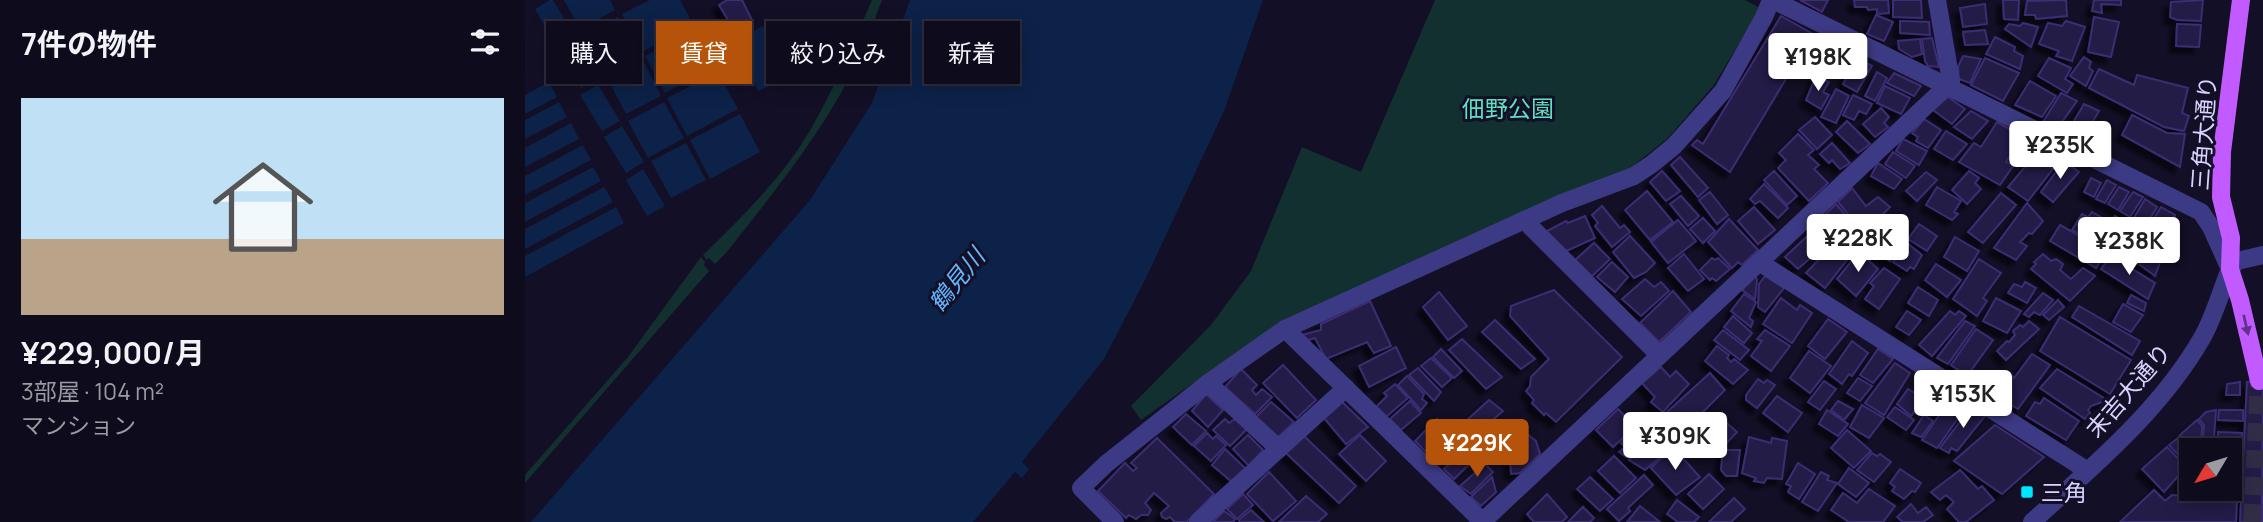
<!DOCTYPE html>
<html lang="ja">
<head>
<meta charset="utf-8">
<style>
  :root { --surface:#0e0b1c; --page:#171425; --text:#f1f3f6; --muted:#9b9ba3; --line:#2e2b3b; --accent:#b45309 }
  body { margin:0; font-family:Manrope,"Noto Sans JP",sans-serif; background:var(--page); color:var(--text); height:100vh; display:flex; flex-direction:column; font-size:26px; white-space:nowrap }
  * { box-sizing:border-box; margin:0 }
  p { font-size:23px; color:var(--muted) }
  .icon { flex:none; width:38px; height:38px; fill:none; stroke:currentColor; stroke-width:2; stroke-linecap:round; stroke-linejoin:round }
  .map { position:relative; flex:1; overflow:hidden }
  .side { display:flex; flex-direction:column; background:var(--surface); width:525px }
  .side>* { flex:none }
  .top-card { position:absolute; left:21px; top:21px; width:665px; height:63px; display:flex; gap:14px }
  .needle { width:46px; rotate:232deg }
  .buttons { position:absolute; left:1654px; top:438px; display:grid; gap:14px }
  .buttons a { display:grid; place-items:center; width:63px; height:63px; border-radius:0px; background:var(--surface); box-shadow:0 4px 18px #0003,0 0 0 2px var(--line); font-size:35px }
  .price { position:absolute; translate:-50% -60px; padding:0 16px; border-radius:7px; background:#fff; color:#222; font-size:23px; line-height:46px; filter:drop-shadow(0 2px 4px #0008) }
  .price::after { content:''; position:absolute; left:50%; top:42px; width:21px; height:16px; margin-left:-10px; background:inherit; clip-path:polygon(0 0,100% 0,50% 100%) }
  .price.current { background:var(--accent); color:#fff }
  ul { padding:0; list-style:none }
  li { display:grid; align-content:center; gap:14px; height:371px; padding:0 21px }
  li span { display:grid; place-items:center; height:217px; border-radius:0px; color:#555 }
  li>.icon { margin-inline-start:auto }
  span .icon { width:126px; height:126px; fill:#fffc; stroke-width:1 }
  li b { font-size:30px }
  h2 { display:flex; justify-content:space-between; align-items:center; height:84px; padding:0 21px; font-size:30px }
  .tag { padding:0 24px; border-radius:0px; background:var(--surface); box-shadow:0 4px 18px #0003,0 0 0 2px var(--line); font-size:24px; line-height:63px }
  .tag.current { background:var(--accent); color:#fff }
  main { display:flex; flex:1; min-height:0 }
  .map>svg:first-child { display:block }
  .green { fill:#12302f }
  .water { fill:#0c2248 }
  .building { fill:#241b47; stroke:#3b2d73; stroke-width:2; filter:url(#shadow) }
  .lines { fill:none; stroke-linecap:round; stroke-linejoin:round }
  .minor-tunnel { stroke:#312d47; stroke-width:18; stroke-dasharray:18 9; stroke-linecap:butt }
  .minor { stroke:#3d3a85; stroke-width:18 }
  .major { stroke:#c25bff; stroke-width:18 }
  .oneway { fill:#623188 }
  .poi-dot { fill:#00e5ff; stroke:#130f26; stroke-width:2.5 }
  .labels { text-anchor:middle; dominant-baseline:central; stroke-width:6; stroke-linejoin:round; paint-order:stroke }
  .park-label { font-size:23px; fill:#5fe0c0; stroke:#130f26 }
  .street-label { font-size:23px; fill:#d9d4ff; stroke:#130f26 }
  .poi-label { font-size:23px; fill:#d9d4ff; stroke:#130f26; text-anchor:start }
  .water-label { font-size:24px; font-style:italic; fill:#62b6ff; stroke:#130f26 }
</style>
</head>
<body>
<main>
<section class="side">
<h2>7件の物件<svg class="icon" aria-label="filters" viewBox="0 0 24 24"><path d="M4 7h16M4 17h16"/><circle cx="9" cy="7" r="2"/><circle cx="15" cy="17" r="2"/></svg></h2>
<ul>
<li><span style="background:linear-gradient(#bfe0f5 65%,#b9a48a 0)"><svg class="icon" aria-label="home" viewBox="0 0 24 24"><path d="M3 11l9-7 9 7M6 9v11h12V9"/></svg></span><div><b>¥229,000/月</b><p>3部屋 · 104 m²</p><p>マンション</p></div></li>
</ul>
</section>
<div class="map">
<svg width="1738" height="522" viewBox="0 0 1738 522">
  <defs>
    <filter id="shadow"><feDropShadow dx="-6" dy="6" stdDeviation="2" flood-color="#0009"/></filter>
  </defs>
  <rect width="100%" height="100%" fill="#130f26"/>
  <g class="green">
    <path d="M347,0H357C349,20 342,41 333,61C299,131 249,192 201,253L190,264L184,258L182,260L178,255C218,216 259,176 287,127C310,87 328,43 347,0Z"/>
    <polygon points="910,0 1220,0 1235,8 1189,85 1142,139 1100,172 715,350 616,420 606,406 686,325 726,271 777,147 836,172"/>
    <polygon points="176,257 180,262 179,265 184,271 0,483 0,475 103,357"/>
  </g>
  <g class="water">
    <polygon points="25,0 28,0 49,35 31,45 10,9"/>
    <polygon points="39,0 85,0 90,10 55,29"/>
    <polygon points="125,0 155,0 168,24 117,52 97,14"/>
    <polygon points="385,0 738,0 699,111 621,278 579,359 497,462 504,469 497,478 490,472 448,522 6,522 285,200 347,103"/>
    <polygon points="93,17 113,54 79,71 58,35"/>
    <polygon points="247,22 272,73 233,91 209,40"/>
    <polygon points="169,30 190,66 140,93 120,56"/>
    <polygon points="52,41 74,77 56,88 34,52"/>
    <polygon points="117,58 136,96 101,114 81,76"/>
    <polygon points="193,72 213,109 162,136 142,98"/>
    <polygon points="24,82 32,97 0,114 0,95"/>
    <polygon points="73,85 95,121 77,131 55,95"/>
    <polygon points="34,102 42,117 0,139 0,120"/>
    <polygon points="139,102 159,138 123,158 103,121"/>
    <polygon points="215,114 235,152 185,179 165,140"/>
    <polygon points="46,123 54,139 0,167 0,148"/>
    <polygon points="97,126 119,162 101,173 79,137"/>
    <polygon points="161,143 181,180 146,198 126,161"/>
    <polygon points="58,145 66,160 0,195 0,176"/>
    <polygon points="68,167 76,181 0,222 0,203"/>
    <polygon points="118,169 140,206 122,216 101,180"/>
    <polygon points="79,187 88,202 0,249 0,229"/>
    <polygon points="91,207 99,223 0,277 0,256"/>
  </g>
  <g class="building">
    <polygon points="202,0 217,0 227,20 209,30 194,5"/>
    <polygon points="1275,0 1303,0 1297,12"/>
    <polygon points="1329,0 1363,0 1364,13 1352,14 1352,9 1343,10 1342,7 1330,7"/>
    <polygon points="1368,0 1396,0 1397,18 1368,17"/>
    <polygon points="1478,0 1494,0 1493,20 1479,19"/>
    <polygon points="1541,0 1542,16 1511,19 1510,15 1500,15 1502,1"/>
    <polygon points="1569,0 1596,0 1596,5 1576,4 1577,13 1567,11"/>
    <polygon points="1678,0 1676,21 1652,20 1645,17 1646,2"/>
    <polygon points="1460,4 1462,24 1438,27 1435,8"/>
    <polygon points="1351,15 1368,22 1359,41 1342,34"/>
    <polygon points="1256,16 1288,34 1205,172 1167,145 1172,140 1178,144"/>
    <polygon points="1569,17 1594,22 1586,57 1563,52"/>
    <polygon points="1375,21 1404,22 1405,35 1375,33"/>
    <polygon points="1541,21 1560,27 1547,61 1531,56 1534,51 1514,44 1523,23 1537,26"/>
    <polygon points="1498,23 1513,27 1506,47 1480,29 1484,24 1495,26"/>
    <polygon points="1652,24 1676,25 1674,47 1651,46"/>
    <polygon points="1460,30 1463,44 1440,45 1438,32"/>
    <polygon points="1470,37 1490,47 1489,51 1498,56 1495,69 1461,54"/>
    <polygon points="1407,38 1414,67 1403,66 1400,61 1397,39"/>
    <polygon points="1395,39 1397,54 1387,57 1374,49 1373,41"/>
    <polygon points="1304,45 1315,51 1304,77 1292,71"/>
    <polygon points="1438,56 1456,59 1445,83 1434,79 1433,67"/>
    <polygon points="1559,57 1566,62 1564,68 1568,71 1561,86 1545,76"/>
    <polygon points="1331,58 1347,66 1332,92 1318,84"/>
    <polygon points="1460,58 1494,73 1478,101 1446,85"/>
    <polygon points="1524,58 1546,68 1540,79 1548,84 1542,93 1513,76"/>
    <polygon points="1574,69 1609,85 1612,75 1663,88 1657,113 1664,116 1659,131 1639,127 1564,88"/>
    <polygon points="1352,72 1362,78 1350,101 1340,96"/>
    <polygon points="1369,73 1396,86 1389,96 1362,83"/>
    <polygon points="1291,76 1304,82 1298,92 1304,95 1296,109 1281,100"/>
    <polygon points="1505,81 1531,96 1517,117 1490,105"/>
    <polygon points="1360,86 1385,98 1376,114 1352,103"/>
    <polygon points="1311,89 1324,96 1311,123 1296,117"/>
    <polygon points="1536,93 1552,101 1532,129 1518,122"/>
    <polygon points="1328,95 1347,104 1341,114 1334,111 1329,120 1318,115"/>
    <polygon points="1423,97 1440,109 1427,124 1408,110"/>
    <polygon points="1559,104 1574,111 1558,138 1543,131"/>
    <polygon points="1356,108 1364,117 1359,123 1363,127 1350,137 1338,124"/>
    <polygon points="1446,111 1463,121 1447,139 1429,127"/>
    <polygon points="1607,115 1642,133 1660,134 1655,167 1597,135"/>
    <polygon points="1290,117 1307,135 1292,149 1274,130"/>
    <polygon points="1399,119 1416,130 1403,148 1391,141 1393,137 1387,133"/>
    <polygon points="1322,121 1345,144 1333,153 1311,132"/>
    <polygon points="1472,122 1512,144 1506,153 1492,145 1481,162 1488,166 1475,185 1434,162 1449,143 1456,147"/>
    <polygon points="1421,131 1442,144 1428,160 1409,149"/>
    <polygon points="1273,134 1289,150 1283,155 1294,165 1289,169 1303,183 1284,201 1253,168 1261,160 1254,153"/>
    <polygon points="1378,139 1402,151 1394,165 1371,151"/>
    <polygon points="1307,143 1325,163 1315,169 1307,160 1304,163 1295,154"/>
    <polygon points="1368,152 1390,166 1381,178 1360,164"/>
    <polygon points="1509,156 1528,169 1503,201 1483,187"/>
    <polygon points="1155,157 1183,188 1173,197 1146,165"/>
    <polygon points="1539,161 1554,172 1528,202 1516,192"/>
    <polygon points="1353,163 1377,179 1369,189 1346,176"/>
    <polygon points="1137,171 1155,191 1141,201 1125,182"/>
    <polygon points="1249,171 1272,196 1262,205 1239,180"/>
    <polygon points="1444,171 1454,178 1450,183 1456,189 1442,204 1427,190"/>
    <polygon points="1401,172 1412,180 1392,201 1381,191"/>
    <polygon points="1566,178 1576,183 1569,197 1559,192"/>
    <polygon points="1582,180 1591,185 1580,203 1571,199"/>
    <polygon points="1239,184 1263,208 1253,218 1235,201 1230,204 1225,199"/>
    <polygon points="1412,187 1436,201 1429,212 1433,214 1427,220 1401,205"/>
    <polygon points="1594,187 1604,192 1593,210 1583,204"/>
    <polygon points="1327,188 1341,206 1353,197 1365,207 1353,219 1356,221 1341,236 1313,202"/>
    <polygon points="1122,191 1148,222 1125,240 1100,210"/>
    <polygon points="1185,192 1203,215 1192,224 1174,200"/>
    <polygon points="1608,192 1618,197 1605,217 1595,211"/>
    <polygon points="1476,193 1491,205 1458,243 1443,232"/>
    <polygon points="1156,196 1174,216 1163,226 1145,204"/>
    <polygon points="1620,199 1632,207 1601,258 1590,250"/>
    <polygon points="1502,203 1518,221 1507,234 1504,233 1495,242 1502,246 1491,260 1469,248"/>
    <polygon points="1311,204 1332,229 1324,236 1298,217"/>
    <polygon points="1077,206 1095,228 1099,225 1105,232 1087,247 1070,226 1073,223 1067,215"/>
    <polygon points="1229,207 1250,230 1233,244 1213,221"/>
    <polygon points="1636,207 1650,215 1643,235 1624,226"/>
    <polygon points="1567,212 1583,221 1570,242 1547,230 1557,214 1563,217"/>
    <polygon points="1060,216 1070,238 1039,252 1020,232 1041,221 1043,223"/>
    <polygon points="1590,216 1602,224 1586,251 1572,243"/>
    <polygon points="1178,218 1190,231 1178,243 1165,229"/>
    <polygon points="1204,219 1233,250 1217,265 1213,262 1207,268 1183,242"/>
    <polygon points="1153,220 1171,241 1143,263 1126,242"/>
    <polygon points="1359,220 1382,234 1365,261 1341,246"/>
    <polygon points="1295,224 1307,239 1273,269 1260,257"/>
    <polygon points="1394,224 1412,236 1402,251 1383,239"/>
    <polygon points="1535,225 1582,251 1571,268 1525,241"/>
    <polygon points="1623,228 1643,238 1637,256 1615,242"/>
    <polygon points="1105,236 1130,263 1121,272 1109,278 1088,252"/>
    <polygon points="1430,237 1454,251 1442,271 1419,257"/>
    <polygon points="1314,238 1330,250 1300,288 1281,273"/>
    <polygon points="1069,243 1085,259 1066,277 1050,260"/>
    <polygon points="1382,243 1397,255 1389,269 1385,267 1382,271 1368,262"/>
    <polygon points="1615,248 1636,260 1630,276 1607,259"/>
    <polygon points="1334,252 1353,269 1331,296 1312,279"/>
    <polygon points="1159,254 1179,279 1163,291 1143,268"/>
    <polygon points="1518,254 1526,261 1531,259 1538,264 1535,270 1546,279 1558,268 1570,276 1545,301 1506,269 1511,264 1509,262"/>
    <polygon points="1586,256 1630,283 1623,299 1576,269"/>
    <polygon points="1187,258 1190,260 1193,258 1205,269 1191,281 1187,278 1185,280 1175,270"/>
    <polygon points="1454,259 1476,273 1458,298 1462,301 1452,316 1428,299"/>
    <polygon points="1087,262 1103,277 1090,292 1072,277"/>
    <polygon points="1411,264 1436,280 1422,297 1400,280"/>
    <polygon points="1359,268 1375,279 1354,309 1340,299 1349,286 1345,283"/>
    <polygon points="1230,276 1232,280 1230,299 1217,290"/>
    <polygon points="1240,276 1259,288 1240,312 1233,307 1234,284"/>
    <polygon points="1120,279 1129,287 1136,282 1144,291 1116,316 1097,299"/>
    <polygon points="1500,282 1511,288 1502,303 1483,293 1489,284 1497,287"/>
    <polygon points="1393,287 1413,300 1404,316 1383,303"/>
    <polygon points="1029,290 1097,357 1031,422 1021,413 1019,415 1007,403 1009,400 1001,391 1005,386 1006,377 1024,359 985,316 986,306"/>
    <polygon points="1148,291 1166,312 1134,342 1115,323"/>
    <polygon points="914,292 942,326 923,340 898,307"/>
    <polygon points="1518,293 1528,300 1515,315 1509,312 1504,317 1499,314"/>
    <polygon points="1219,294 1231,302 1224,318 1228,321 1226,327 1206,311"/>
    <polygon points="1606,295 1621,303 1619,311 1602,303"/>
    <polygon points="1256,298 1272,310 1275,305 1287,313 1267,343 1238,324"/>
    <polygon points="1471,298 1496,311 1482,333 1458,321"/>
    <polygon points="1533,300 1539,307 1524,320 1518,315"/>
    <polygon points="845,301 866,346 849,353 842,342 801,359 790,338 780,341 777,335 796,330 796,324"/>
    <polygon points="1598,304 1618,315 1606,332 1588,322"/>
    <polygon points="1554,306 1615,341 1607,355 1547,317"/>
    <polygon points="1382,311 1396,320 1384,335 1371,327"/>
    <polygon points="1425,311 1430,315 1434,311 1441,316 1407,356 1394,345"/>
    <polygon points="1208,316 1227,333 1219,343 1199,327"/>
    <polygon points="1535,317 1606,360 1585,394 1515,351"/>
    <polygon points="1303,319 1322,332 1300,359 1283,346"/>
    <polygon points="970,320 1010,359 996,369 957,332"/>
    <polygon points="1440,321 1450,326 1423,364 1412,358"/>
    <polygon points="1504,321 1514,329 1481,360 1472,351 1482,341 1484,342 1490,335 1488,331 1495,325 1498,327"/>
    <polygon points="1451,329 1468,340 1442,376 1426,365"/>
    <polygon points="1198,330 1224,350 1215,360 1189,340"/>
    <polygon points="1240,330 1265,346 1246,371 1226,356 1237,341 1232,339"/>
    <polygon points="937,339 977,377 961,389 924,350"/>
    <polygon points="1327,341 1343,353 1327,376 1324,374 1317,384 1304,374"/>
    <polygon points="1192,346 1204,355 1202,358 1206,362 1209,359 1223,370 1208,384 1180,361"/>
    <polygon points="871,347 881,368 844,387 834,366"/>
    <polygon points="916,349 937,371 929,378 908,357"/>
    <polygon points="1353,349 1368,359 1348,383 1335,375"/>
    <polygon points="1284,351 1306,366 1285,393 1265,378"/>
    <polygon points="1507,354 1525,365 1493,409 1471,396 1486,375 1489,378"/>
    <polygon points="906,358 927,378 917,387 896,366"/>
    <polygon points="1370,363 1385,373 1359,415 1340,403"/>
    <polygon points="758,365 791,400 772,418 738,383"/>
    <polygon points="1136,367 1145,377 1151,371 1164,384 1138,412 1126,402 1130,397 1117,383"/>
    <polygon points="893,368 916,392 909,401 884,375"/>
    <polygon points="716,369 732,385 727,390 731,395 737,389 747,397 730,414 700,387"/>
    <polygon points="1532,369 1582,400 1566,406 1563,410 1565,413 1560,419 1515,388"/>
    <polygon points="1185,373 1200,390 1160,430 1141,413"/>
    <polygon points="882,376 899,394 897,399 902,403 896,410 873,385"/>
    <polygon points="1333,378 1347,386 1335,401 1322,393"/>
    <polygon points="1233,379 1239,383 1242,380 1250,385 1232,408 1221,400 1221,395"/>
    <polygon points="1299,381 1311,389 1295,410 1283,402"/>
    <polygon points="1738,381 1737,522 1715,522 1722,382"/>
    <polygon points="1715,382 1715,395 1701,395 1702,384"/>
    <polygon points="870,384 883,398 861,417 851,407 862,396 859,393"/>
    <polygon points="1383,389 1390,393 1393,389 1402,396 1386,416 1372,404"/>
    <polygon points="681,394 698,410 683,427 667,411"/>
    <polygon points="1428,395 1443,404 1412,448 1397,440"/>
    <polygon points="1252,396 1277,413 1263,432 1238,413"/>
    <polygon points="1519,398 1554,421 1541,440 1501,416 1510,402 1515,404"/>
    <polygon points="964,400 978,411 943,442 931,430"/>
    <polygon points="885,401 896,413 876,430 865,419"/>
    <polygon points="1313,401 1328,409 1319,420 1306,410"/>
    <polygon points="746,402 769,422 753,437 731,417"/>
    <polygon points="817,402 843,427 821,444 799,418"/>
    <polygon points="1337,405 1359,418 1344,438 1325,427"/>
    <polygon points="1370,407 1389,420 1381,430 1362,417"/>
    <polygon points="1446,407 1460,416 1432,451 1426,448 1424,453 1415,448"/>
    <polygon points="1093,409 1110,427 1088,447 1071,430"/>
    <polygon points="1302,410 1323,424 1313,436 1294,424"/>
    <polygon points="1691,410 1688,450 1677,450 1679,425 1674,419 1681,412"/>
    <polygon points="1694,410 1718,410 1718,421 1693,420"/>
    <polygon points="661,414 681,431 667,445 648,427"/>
    <polygon points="1399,415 1408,421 1396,437 1387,433"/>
    <polygon points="1196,418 1212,432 1198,447 1180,437"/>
    <polygon points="700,419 704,423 710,419 722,429 705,446 688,430"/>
    <polygon points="912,419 937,446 913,464 890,441"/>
    <polygon points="1672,420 1677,426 1676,450 1672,450 1655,435"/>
    <polygon points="1470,425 1519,457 1477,494 1429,461"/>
    <polygon points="1116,426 1125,433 1101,457 1094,452 1100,447 1096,443"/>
    <polygon points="995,428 1011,441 1015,454 995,473 986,474 985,456 997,452 990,431"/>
    <polygon points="1322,430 1346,451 1329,468 1306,448"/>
    <polygon points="959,431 964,454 956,462 943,449"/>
    <polygon points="1693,432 1717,433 1716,442 1693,442"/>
    <polygon points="682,433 688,439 691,436 701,445 686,461 669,446"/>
    <polygon points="723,435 738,450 724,466 708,449"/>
    <polygon points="835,435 861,461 841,481 814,454"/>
    <polygon points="779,436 831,486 814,503 761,453"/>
    <polygon points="1224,437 1246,443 1247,438 1262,441 1257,479 1242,478 1239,483 1229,481 1231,478 1217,473"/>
    <polygon points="632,438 689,494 662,522 650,522 645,517 641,519 637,517 636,513 644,506 629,493 620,503 626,510 623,515 616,515 611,519 604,515 601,518 573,491 600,463 608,471 612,468 606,463"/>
    <polygon points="1653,438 1666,452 1666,461 1662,464 1644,445"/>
    <polygon points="1122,440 1139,454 1120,470 1104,460"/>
    <polygon points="1691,442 1716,443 1715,453 1704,453 1704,450 1690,450"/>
    <polygon points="1148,447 1175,477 1151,495 1126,468"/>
    <polygon points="1642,447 1661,467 1639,492 1617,469"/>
    <polygon points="700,449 722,470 708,483 687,465"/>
    <polygon points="1198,450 1215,450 1212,476 1201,476 1196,470"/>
    <polygon points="939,451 949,460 929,479 919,469"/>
    <polygon points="1347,453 1352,456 1355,454 1366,462 1349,482 1332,470"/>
    <polygon points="1089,456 1111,478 1095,493 1073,471"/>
    <polygon points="1273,463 1290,474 1274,499 1263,492 1266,486 1261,484"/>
    <polygon points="960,464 968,472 946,494 935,486"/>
    <polygon points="1324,468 1344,483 1331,497 1313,484"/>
    <polygon points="1375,469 1396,483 1390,492 1387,491 1379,499 1367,491 1370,487 1365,483"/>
    <polygon points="1435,470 1453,489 1457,486 1469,500 1441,522 1434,522 1422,509 1429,502 1421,495 1415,500 1406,492"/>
    <polygon points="1666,471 1666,488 1704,488 1704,472 1713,472 1712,496 1657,492 1657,481"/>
    <polygon points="744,472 771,501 748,521 722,494"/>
    <polygon points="1296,472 1304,476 1302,480 1312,483 1293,511 1277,502"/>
    <polygon points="1184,474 1199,489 1178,509 1163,494"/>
    <polygon points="1119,475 1128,485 1103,508 1105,511 1094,521 1082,509"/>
    <polygon points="967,477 971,492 956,506 946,497"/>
    <polygon points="1065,477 1088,499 1075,511 1052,489"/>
    <polygon points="1344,489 1370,506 1358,522 1324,522 1306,510 1318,493 1332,503"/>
    <polygon points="1629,490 1640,501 1647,495 1712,498 1711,522 1595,522"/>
    <polygon points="718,494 728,505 712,519 702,509"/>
    <polygon points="1022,494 1042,517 1037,522 1009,522 1002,514"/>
    <polygon points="781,496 802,514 793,522 754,522"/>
    <polygon points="1209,498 1220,509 1206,522 1184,522"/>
    <polygon points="1152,500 1174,517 1169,522 1153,522 1142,514"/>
    <polygon points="1386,504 1393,513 1401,507 1408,515 1398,522 1378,522 1372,517"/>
    <polygon points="1115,506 1135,522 1102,522"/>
    <polygon points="1058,507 1069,518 1065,522 1043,522"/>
    <polygon points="726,510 739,522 715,522 714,520"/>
    <polygon points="699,511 710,519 708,522 688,522"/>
  </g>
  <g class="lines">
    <polyline class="minor-tunnel" points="1727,522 1734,381"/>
    <g class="minor">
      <polyline points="1248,0 1676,212 1686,227 1705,269"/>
      <polyline points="999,220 1134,355"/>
      <polyline points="1234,262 1563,471"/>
      <polyline points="760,329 957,521"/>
      <polyline points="683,383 754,449"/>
      <polyline points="590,522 556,488 581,464 683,383 760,329 1037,203 1109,176 1127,164 1149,146 1198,91 1239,17 1246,0"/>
      <polyline points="673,522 821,388"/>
      <polyline points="957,522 1422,86 1426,81 1412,0"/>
      <path d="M1507,522C1568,466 1635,411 1677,338C1689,317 1696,291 1705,269L1712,261L1738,255"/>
    </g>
    <polyline class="major" points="1716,0 1697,152 1696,197 1706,238 1705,269 1715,300 1734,381"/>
  </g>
  <defs><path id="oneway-solid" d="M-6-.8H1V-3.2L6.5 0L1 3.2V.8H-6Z" transform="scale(1.75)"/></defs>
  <use class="oneway" href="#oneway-solid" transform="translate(1721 325) rotate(77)"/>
  <rect class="poi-dot" x="1495" y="485" width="14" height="14" rx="3.5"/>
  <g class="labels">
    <g class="park-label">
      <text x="983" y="108">佃野公園</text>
    </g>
    <g class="street-label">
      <text transform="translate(1678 133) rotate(-86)">三角大通り</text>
      <text transform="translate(1603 390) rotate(-49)">末吉大通り</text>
    </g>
    <g class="poi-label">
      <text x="1516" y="492">三角</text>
    </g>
    <g class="water-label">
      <text transform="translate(431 279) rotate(-51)">鶴見川</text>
    </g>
  </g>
</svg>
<div class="buttons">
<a><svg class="needle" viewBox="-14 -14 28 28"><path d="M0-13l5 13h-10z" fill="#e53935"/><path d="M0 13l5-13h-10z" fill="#9b9ba3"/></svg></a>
</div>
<b class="price" style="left:1293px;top:93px">¥198K</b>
<b class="price" style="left:1535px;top:181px">¥235K</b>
<b class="price" style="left:1333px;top:274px">¥228K</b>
<b class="price" style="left:1604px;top:277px">¥238K</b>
<b class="price" style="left:1438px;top:430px">¥153K</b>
<b class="price" style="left:1150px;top:472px">¥309K</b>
<b class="price current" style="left:952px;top:479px">¥229K</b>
<div class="top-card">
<a class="tag">購入</a>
<a class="tag current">賃貸</a>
<a class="tag">絞り込み</a>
<a class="tag">新着</a>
</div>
</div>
</main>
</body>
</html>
